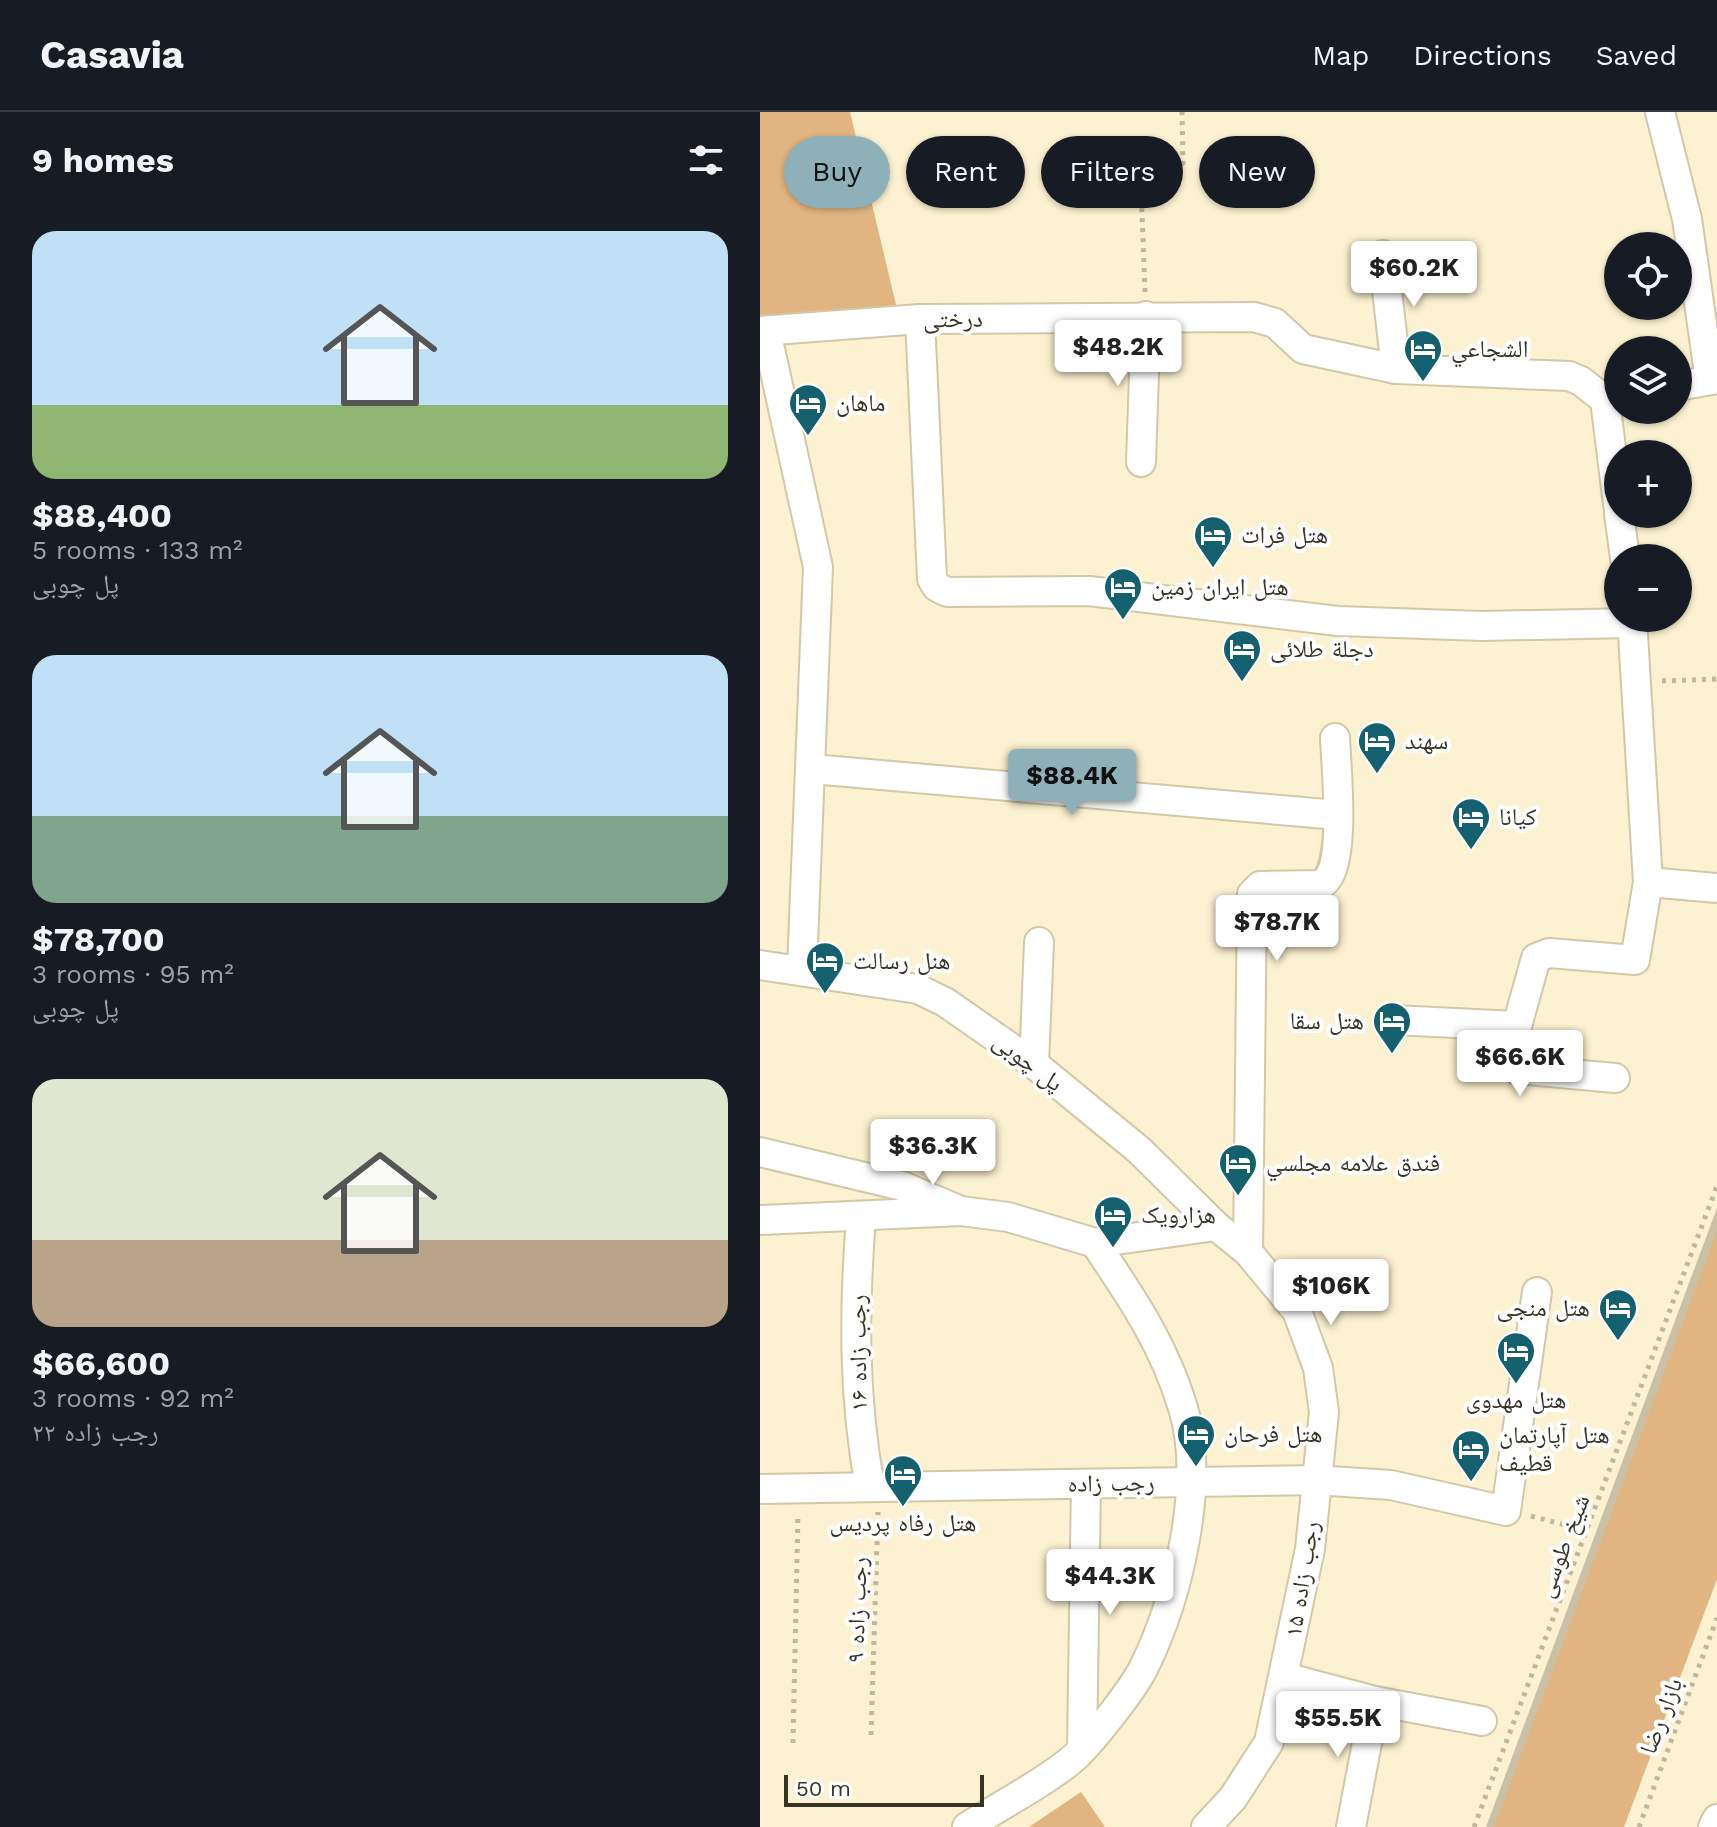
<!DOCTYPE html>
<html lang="en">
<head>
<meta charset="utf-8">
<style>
  :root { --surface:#171b24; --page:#242831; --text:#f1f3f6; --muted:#9ea1a6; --line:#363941; --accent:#8eb1b9 }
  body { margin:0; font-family:"Work Sans","Noto Naskh Arabic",sans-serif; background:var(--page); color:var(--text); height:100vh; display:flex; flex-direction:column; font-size:30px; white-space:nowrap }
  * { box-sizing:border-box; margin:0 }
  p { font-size:26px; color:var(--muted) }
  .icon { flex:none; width:44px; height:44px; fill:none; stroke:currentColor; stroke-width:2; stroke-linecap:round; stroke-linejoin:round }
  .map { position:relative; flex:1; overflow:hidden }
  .panel { display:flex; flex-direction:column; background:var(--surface); width:760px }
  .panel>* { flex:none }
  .hud { position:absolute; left:24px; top:24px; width:760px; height:72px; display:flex; gap:16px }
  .buttons { position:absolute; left:844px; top:120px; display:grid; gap:16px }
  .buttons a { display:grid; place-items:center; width:88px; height:88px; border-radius:50%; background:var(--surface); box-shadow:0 2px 6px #0004; font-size:40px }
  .scale { position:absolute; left:24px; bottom:20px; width:200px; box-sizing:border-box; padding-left:8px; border:4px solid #373326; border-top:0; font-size:22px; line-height:28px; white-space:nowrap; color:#373326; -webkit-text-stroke:6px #fefefe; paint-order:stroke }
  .price { position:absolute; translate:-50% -68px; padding:0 18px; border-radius:8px; background:#fff; color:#222; font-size:26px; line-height:52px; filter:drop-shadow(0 2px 4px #0008) }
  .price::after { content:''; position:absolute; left:50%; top:48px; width:24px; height:18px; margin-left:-12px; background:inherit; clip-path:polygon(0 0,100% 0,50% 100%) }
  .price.selected { background:var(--accent); color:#111 }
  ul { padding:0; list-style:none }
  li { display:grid; align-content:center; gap:16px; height:424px; padding:0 32px }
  li span { display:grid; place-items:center; height:248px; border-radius:24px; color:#555 }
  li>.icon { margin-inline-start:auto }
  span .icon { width:144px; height:144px; fill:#fffc; stroke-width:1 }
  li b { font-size:34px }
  h2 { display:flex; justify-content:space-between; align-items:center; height:96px; padding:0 32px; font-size:34px }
  .tag { padding:0 28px; border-radius:36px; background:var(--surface); box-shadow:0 2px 6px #0004; font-size:28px; line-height:72px }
  .tag.selected { background:var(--accent); color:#111 }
  header { display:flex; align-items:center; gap:48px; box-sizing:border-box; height:112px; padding:0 40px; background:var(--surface); border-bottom:2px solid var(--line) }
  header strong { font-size:38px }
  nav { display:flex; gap:44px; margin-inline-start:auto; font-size:28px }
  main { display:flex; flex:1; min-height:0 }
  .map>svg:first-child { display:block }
  .shadow { fill:#0003 }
  .building { fill:#e1b481 }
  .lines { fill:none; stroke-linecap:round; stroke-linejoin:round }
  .minor-casing { stroke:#d2c8a8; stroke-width:32 }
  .path { stroke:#c0b79c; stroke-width:5; stroke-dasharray:4 6; stroke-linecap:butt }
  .minor { stroke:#fff; stroke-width:28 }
  .labels { text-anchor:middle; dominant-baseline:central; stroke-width:8; stroke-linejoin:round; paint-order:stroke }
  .street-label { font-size:24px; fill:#373326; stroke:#fefefe }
  .poi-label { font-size:24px; fill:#373326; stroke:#fefefe; text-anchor:start }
</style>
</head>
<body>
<header>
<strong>Casavia</strong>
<nav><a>Map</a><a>Directions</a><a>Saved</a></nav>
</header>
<main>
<section class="panel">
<h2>9 homes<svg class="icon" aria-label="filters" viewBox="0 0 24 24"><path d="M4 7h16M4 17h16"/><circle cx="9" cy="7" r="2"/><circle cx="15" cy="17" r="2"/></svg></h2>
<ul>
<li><span style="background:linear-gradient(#bfe0f5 70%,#8fb573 0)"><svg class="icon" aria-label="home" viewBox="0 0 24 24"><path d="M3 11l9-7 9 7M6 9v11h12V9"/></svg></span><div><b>$88,400</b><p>5 rooms · 133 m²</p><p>پل چوبی</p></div></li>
<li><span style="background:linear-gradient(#bfe0f5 65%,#7fa58c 0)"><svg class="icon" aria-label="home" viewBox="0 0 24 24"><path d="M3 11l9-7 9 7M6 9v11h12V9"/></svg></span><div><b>$78,700</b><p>3 rooms · 95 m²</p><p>پل چوبی</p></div></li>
<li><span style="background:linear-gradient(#dfe7d0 65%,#b9a48a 0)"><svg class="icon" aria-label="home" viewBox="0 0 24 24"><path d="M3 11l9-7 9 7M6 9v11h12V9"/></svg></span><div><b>$66,600</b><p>3 rooms · 92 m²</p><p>رجب زاده ۲۲</p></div></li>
</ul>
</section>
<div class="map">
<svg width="957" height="1715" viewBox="0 0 957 1715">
  <rect width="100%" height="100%" fill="#fcf1d0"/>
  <polygon class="shadow" points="957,1096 957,1461 862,1715 726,1715"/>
  <g class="building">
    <polygon points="0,0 90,0 138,201 0,212"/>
    <polygon points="957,1119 957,1467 864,1715 734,1715"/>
    <polygon points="321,1680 345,1715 269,1715"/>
  </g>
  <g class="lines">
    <g class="minor-casing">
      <g id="minor">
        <polyline points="900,0 927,107 950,268"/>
        <polyline points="623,143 636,257"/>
        <polyline points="160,207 172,467 177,475 187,480 329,479 578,509 722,514 872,511"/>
        <polyline points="0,219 160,207 494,205 515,211 543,237 636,257 809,264 821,269 845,288 858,392"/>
        <polyline points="6,219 58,455 42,857"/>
        <polyline points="918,274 957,267"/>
        <polyline points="381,350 386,204"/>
        <polyline points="859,402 865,446"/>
        <polyline points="52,657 577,703"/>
        <polyline points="888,770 957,776"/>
        <polyline points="0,853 158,877 185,890 274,952 379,1038 456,1114 488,1140 537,1199 558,1256 564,1300 550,1437 509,1630 473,1686 446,1715"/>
        <polyline points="633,908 757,914 776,846 789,841 875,848 888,770 872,506"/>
        <polyline points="757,914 751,951 756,957 855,966"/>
        <polyline points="274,952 279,830"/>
        <polyline points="0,1040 142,1074 196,1097"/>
        <path d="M101,1105C94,1198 93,1283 110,1375"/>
        <polyline points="0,1108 201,1099 248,1105 335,1131 456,1114"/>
        <path d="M488,1140L492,782L500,774L560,773C588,761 576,655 575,626"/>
        <polyline points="0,1377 555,1368 631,1373 746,1399 777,1180"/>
        <polyline points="524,1565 615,1589 722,1609"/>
        <polyline points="322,1637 326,1372"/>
        <path d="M207,1715C236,1696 296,1664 318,1642C335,1625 374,1576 384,1555C418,1486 446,1371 423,1296C404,1232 371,1185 335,1131"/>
        <polyline points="591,1715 615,1589"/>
        <polyline points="953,1715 957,1707"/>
      </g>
    </g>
    <g class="path">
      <polyline points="385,180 380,51 423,51 422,0"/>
      <polyline points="902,569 957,567"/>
      <polyline points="771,1404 828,1419"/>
      <polyline points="111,1623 118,1400"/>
      <polyline points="33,1631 38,1402"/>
      <polyline points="714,1715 957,1074"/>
      <polyline points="879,1715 957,1506"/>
    </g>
    <use href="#minor" class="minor"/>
  </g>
  <defs>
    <g id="hotel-pin" transform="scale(2)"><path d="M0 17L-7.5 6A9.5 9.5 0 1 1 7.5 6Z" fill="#15606e" stroke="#fefefe"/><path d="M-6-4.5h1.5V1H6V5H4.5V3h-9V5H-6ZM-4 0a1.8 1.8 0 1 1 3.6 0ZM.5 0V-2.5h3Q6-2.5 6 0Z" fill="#fff"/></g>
  </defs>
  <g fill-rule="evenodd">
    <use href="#hotel-pin" x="663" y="237"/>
    <use href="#hotel-pin" x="48" y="291"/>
    <use href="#hotel-pin" x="453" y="423"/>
    <use href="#hotel-pin" x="363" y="475"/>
    <use href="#hotel-pin" x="482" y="537"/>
    <use href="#hotel-pin" x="617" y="629"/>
    <use href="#hotel-pin" x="711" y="705"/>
    <use href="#hotel-pin" x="65" y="849"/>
    <use href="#hotel-pin" x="632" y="909"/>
    <use href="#hotel-pin" x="478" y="1051"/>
    <use href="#hotel-pin" x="353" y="1103"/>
    <use href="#hotel-pin" x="858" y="1196"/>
    <use href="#hotel-pin" x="756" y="1239"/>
    <use href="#hotel-pin" x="436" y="1322"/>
    <use href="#hotel-pin" x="711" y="1337"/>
    <use href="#hotel-pin" x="143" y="1362"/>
  </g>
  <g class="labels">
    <g class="street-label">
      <text transform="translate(193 207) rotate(-1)">درختی</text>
      <text transform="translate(268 950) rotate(37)">پل چوبی</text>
      <text transform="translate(98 1241) rotate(-91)">رجب زاده ۱۶</text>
      <text transform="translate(351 1371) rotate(-1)">رجب زاده</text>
      <text transform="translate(803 1434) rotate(-69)">شیخ طوسی</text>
      <text transform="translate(542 1467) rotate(-81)">رجب زاده ۱۵</text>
      <text transform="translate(97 1498) rotate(-88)">رجب زاده ۹</text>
      <text transform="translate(901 1604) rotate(-69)">بازار رضا</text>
    </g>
    <g class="poi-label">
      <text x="691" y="237">الشجاعي</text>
      <text x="76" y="291">ماهان</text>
      <text x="481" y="423">هتل فرات</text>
      <text x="391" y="475">هتل ایران زمین</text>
      <text x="510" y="537">دجلة طلائی</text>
      <text x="645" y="629">سهند</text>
      <text x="739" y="705">كيانا</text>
      <text x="93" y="849">هنل رسالت</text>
      <text x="604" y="909" text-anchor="end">هتل سقا</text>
      <text x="506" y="1051">فندق علامه مجلسي</text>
      <text x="381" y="1103">هزارویک</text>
      <text x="830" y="1196" text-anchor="end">هتل منجی</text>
      <text x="756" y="1288" text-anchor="middle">هتل مهدوى</text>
      <text x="464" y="1322">هتل فرحان</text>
      <text x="739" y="1323">هتل آپارتمان<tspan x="739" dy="28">قطیف</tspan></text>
      <text x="143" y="1411" text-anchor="middle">هتل رفاه پردیس</text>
    </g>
  </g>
</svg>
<div class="buttons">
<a><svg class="icon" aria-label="locate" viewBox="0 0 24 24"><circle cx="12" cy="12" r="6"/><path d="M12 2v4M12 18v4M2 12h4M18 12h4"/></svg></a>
<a><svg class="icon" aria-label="layers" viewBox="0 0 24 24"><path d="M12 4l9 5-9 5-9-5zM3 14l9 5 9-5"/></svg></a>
<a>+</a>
<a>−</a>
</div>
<div class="scale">50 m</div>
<b class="price" style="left:654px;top:197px">$60.2K</b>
<b class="price" style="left:358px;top:276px">$48.2K</b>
<b class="price selected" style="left:312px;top:705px">$88.4K</b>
<b class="price" style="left:517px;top:851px">$78.7K</b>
<b class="price" style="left:760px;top:986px">$66.6K</b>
<b class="price" style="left:173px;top:1075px">$36.3K</b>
<b class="price" style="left:571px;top:1215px">$106K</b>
<b class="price" style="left:350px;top:1505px">$44.3K</b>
<b class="price" style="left:578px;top:1647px">$55.5K</b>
<div class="hud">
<a class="tag selected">Buy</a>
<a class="tag">Rent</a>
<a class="tag">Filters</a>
<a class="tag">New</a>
</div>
</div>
</main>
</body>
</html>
